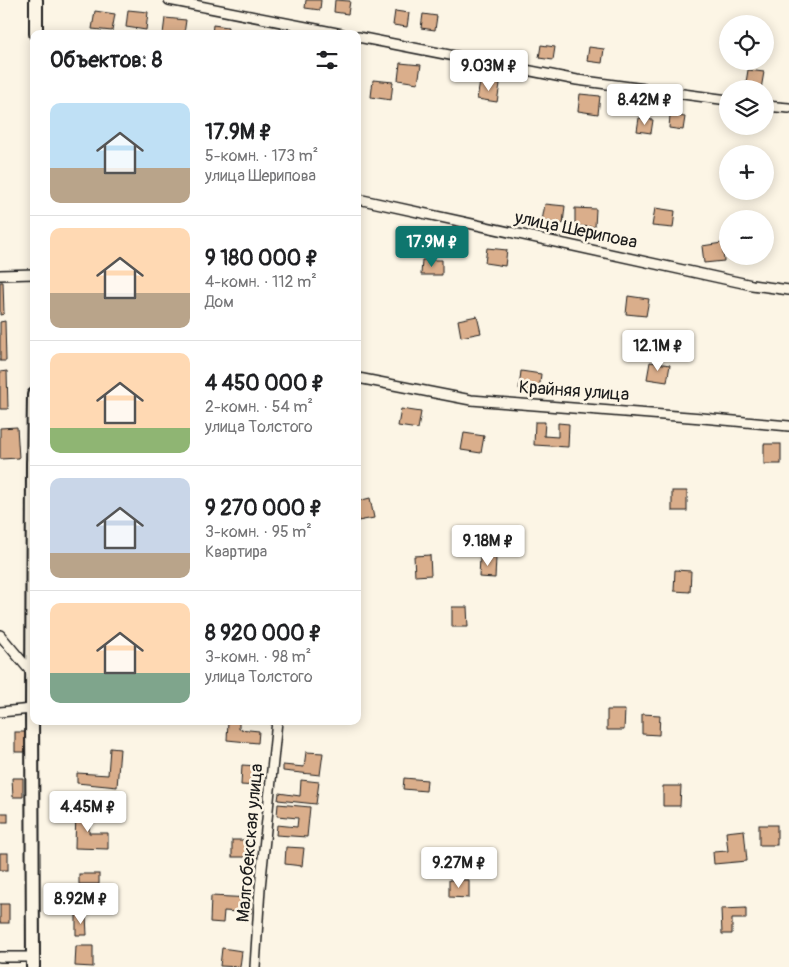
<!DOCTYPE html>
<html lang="ru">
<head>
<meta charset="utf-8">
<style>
  :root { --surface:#fff; --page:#f2f2f2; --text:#202124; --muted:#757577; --line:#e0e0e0; --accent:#0f766e }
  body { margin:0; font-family:Pangolin,sans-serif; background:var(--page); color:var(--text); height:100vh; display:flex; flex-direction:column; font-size:19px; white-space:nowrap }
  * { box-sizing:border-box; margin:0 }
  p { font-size:16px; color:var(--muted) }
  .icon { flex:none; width:28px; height:28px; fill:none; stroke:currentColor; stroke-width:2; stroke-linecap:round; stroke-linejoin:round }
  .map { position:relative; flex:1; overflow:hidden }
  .side { position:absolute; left:30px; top:30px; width:331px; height:695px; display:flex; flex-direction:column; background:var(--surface); border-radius:10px; box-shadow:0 2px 12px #0003 }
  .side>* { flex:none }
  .controls { position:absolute; left:719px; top:15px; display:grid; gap:10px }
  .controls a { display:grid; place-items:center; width:55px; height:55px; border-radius:50%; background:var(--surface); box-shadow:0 2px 12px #0003; font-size:25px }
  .price { position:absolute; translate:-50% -42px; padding:0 11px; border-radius:5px; background:#fff; color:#222; font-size:16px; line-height:32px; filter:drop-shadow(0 1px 2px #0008) }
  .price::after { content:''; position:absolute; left:50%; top:30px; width:15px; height:11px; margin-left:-8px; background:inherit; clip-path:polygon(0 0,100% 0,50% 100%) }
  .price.selected { background:var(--accent); color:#fff }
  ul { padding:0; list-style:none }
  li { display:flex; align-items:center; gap:15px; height:125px; padding:0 20px }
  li+li { border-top:1px solid var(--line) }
  li span { display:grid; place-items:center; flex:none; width:140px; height:100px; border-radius:10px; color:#555 }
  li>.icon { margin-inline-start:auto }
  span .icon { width:60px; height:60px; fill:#fffc; stroke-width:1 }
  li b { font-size:21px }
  h2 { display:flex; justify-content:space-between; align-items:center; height:60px; padding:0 20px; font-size:21px }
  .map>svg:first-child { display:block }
  .building { fill:#daae8b; stroke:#1c1c1c }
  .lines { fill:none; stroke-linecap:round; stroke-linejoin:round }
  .street-casing { stroke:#1c1c1c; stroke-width:12 }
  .secondary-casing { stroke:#1c1c1c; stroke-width:16 }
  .street { stroke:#fcf5e5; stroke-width:9 }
  .secondary { stroke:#fcf5e5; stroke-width:12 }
  .labels { text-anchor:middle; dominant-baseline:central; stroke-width:5; stroke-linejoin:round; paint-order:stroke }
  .street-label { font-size:18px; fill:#1c1c1c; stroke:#fcf5e5 }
</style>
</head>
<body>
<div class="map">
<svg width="789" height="967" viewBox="0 0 789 967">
  <rect width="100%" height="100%" fill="#fcf5e5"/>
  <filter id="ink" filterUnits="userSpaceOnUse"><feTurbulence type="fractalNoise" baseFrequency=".02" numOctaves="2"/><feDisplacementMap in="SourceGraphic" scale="10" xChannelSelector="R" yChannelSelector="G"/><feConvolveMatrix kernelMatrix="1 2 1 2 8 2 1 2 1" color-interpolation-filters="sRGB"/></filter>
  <g filter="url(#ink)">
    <g class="building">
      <polygon points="306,0 321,0 320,10 305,8"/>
      <polygon points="335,0 350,1 348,14 334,12"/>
      <polygon points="128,10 148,12 146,30 126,27"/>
      <polygon points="95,11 115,14 112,31 92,29"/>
      <polygon points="395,11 409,13 407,27 393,25"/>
      <polygon points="423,14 437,16 435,30 421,28"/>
      <polygon points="165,18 186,20 184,34 163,34"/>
      <polygon points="213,25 228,27 227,34 212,34"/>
      <polygon points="541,45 555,47 553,60 539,58"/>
      <polygon points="589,47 604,49 602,63 587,61"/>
      <polygon points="400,63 421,65 418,83 398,80"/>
      <polygon points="748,70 764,72 761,89 745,89"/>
      <polygon points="373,80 393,82 391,100 371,97"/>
      <polygon points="480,82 500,84 497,102 477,99"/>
      <polygon points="580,94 600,96 598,114 578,111"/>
      <polygon points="670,115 685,117 683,130 669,128"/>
      <polygon points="639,118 653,120 651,133 637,131"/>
      <polygon points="545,204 565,206 563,224 542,221"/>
      <polygon points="575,208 596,209 595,227 575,226"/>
      <polygon points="655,208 675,211 673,228 652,226"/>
      <polygon points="722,243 724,261 704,263 702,246"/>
      <polygon points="487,248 507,250 505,266 485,263"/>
      <polygon points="422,260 442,260 442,275 421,275"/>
      <polygon points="0,282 3,282 4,314 0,315"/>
      <polygon points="628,296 649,299 646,316 626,314"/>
      <polygon points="477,316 481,333 461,337 458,320"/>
      <polygon points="5,321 6,361 0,361 0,322"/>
      <polygon points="650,362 670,365 667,382 647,379"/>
      <polygon points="7,371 8,409 0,409 0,372"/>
      <polygon points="521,371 541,374 539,391 519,389"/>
      <polygon points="401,409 421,412 418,429 398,426"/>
      <polygon points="535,422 545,422 544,436 558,437 558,423 569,424 568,447 534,445"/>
      <polygon points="17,427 19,458 0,459 0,428"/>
      <polygon points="464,433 484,436 481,453 461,450"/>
      <rect x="764" y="444" width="17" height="20"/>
      <rect x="672" y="491" width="15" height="20"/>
      <polygon points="370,498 374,518 358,521 358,501"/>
      <polygon points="430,555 431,575 415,576 414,556"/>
      <polygon points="480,557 496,558 495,578 479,577"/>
      <polygon points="675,570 691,571 690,592 674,591"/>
      <polygon points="452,607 467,607 468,627 452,627"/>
      <polygon points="607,710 625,710 624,730 607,730"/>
      <polygon points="642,714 660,715 659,735 642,734"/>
      <polygon points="228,721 239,721 239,729 259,731 258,743 227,740"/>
      <rect x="15" y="732" width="10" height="20"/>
      <polygon points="110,748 120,749 117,787 77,783 77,773 108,775"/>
      <polygon points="306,752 323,753 320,775 283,771 283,765 304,767"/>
      <polygon points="242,765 258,766 256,786 241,785"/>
      <polygon points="12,778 23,778 23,797 13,797"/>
      <polygon points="404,778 427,780 426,791 403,789"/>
      <polygon points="301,780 319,782 316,804 278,800 279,793 300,796"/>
      <polygon points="663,786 681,786 680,806 663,806"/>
      <polygon points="278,804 310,807 307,837 276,835 277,825 297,827 298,818 277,816"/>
      <polygon points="76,808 90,808 89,833 108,833 108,849 75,848"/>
      <rect x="0" y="813" width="8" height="9"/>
      <rect x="759" y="825" width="18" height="20"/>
      <polygon points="744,830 747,861 714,864 713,852 728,851 726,832"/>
      <rect x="232" y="840" width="17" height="17"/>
      <polygon points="286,847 304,848 302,866 285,864"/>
      <rect x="0" y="853" width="8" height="17"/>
      <rect x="79" y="874" width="20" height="10"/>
      <polygon points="449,880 469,880 469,898 449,897"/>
      <polygon points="211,896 252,898 251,913 224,911 223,923 210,922"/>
      <rect x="0" y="904" width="9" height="19"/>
      <polygon points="746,908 746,919 732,919 732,934 722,934 721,909"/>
      <polygon points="76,915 86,915 87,935 76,935"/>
      <polygon points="76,946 93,946 93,967 75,966"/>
      <polygon points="222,948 242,951 240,967 220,966"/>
    </g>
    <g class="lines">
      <g class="street-casing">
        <g id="street">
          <polyline points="169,0 342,34"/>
          <polyline points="358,37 577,80 728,100"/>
          <polyline points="765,106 789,108"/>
          <polyline points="358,199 752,285 789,290"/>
          <polyline points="0,275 34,274"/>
          <polyline points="358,378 471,400 702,418 789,426"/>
          <polyline points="0,635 31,672"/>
          <polyline points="0,712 32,709"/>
          <polyline points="0,957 33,957"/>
          <polyline points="255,967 260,888 277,721"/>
        </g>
      </g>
      <g class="secondary-casing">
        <g id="secondary">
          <polyline points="36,34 36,0"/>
          <polyline points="33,470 34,395"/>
          <polyline points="33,967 32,709 33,463"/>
        </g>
      </g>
      <use href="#street" class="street"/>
      <use href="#secondary" class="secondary"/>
    </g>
  </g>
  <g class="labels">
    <g class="street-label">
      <text transform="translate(576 230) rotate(12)">улица Шерипова</text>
      <text transform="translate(574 391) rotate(4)">Крайняя улица</text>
      <text transform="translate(250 843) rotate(-85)">Малгобекская улица</text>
    </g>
  </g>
</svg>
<div class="controls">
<a><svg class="icon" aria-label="locate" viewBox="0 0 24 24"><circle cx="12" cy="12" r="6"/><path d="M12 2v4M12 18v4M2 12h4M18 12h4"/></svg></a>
<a><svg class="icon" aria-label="layers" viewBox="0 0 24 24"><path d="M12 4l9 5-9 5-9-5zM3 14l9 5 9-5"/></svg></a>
<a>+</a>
<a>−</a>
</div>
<b class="price" style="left:489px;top:92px">9.03M ₽</b>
<b class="price" style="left:645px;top:126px">8.42M ₽</b>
<b class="price selected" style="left:432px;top:268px">17.9M ₽</b>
<b class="price" style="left:658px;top:372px">12.1M ₽</b>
<b class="price" style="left:488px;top:567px">9.18M ₽</b>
<b class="price" style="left:88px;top:833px">4.45M ₽</b>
<b class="price" style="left:459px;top:889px">9.27M ₽</b>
<b class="price" style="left:81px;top:925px">8.92M ₽</b>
<section class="side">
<h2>Объектов: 8<svg class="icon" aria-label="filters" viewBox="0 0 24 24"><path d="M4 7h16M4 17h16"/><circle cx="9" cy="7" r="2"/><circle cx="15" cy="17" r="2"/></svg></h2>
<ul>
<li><span style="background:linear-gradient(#bfe0f5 65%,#b9a48a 0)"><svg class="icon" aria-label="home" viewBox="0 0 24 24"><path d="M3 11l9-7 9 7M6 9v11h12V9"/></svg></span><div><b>17.9M ₽</b><p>5-комн. · 173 m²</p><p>улица Шерипова</p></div></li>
<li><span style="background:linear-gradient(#ffd9b3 65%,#b9a48a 0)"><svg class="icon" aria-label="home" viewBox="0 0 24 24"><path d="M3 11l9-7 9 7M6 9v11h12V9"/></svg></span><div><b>9 180 000 ₽</b><p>4-комн. · 112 m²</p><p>Дом</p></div></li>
<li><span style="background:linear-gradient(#ffd9b3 75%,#8fb573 0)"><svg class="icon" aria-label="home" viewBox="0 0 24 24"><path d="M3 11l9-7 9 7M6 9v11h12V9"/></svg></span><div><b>4 450 000 ₽</b><p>2-комн. · 54 m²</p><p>улица Толстого</p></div></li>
<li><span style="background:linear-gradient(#c9d6e8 75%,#b9a48a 0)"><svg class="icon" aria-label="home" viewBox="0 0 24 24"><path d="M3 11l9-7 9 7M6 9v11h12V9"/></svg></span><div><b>9 270 000 ₽</b><p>3-комн. · 95 m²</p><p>Квартира</p></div></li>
<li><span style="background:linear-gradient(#ffd9b3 70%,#7fa58c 0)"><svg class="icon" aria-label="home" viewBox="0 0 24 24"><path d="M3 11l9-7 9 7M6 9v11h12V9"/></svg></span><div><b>8 920 000 ₽</b><p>3-комн. · 98 m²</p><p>улица Толстого</p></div></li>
</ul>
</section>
</div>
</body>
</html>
